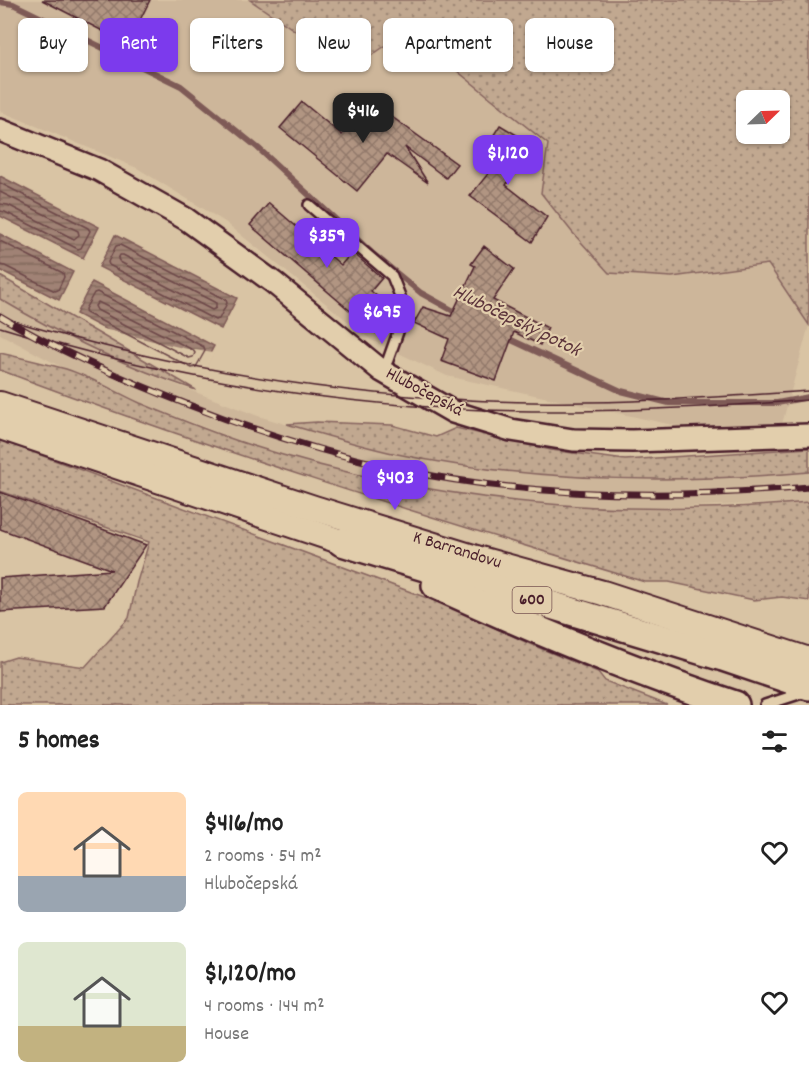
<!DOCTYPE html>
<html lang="en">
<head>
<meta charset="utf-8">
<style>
  :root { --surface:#fff; --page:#f2f2f2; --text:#222; --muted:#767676; --accent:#7c3aed }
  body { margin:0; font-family:Dekko,sans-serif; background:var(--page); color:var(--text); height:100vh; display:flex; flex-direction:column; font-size:22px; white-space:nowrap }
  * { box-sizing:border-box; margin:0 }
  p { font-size:20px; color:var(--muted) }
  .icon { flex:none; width:33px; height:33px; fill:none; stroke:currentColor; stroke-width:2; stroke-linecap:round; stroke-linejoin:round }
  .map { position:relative; height:705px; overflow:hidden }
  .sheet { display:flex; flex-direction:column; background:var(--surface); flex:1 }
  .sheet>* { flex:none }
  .banner { position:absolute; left:18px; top:18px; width:774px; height:54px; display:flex; gap:12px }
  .needle { width:39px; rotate:67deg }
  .buttons { position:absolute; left:736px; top:90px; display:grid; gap:12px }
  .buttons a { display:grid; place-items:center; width:54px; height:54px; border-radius:9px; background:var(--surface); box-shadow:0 2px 4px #0004; font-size:30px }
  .price { position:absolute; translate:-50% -51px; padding:0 14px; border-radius:12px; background:var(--accent); color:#fff; font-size:20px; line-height:39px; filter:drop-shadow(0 2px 3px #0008) }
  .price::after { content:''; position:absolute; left:50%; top:36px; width:18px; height:14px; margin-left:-9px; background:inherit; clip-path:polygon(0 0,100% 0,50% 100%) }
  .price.active { background:#222; color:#fff }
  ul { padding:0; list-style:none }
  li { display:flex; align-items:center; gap:18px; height:150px; padding:0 18px }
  li span { display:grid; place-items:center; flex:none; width:168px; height:120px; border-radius:9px; color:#555 }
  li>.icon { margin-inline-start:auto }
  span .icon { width:72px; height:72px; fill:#fffc; stroke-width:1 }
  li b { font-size:26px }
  h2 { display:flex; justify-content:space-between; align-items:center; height:72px; padding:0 18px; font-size:26px }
  .pill { padding:0 21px; border-radius:9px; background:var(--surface); box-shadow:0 2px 4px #0004; font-size:21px; line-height:54px }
  .pill.active { background:var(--accent); color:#fff }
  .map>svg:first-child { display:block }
  .built { fill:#cdb69a }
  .grass { fill:url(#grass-dots); stroke:#86645e; stroke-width:1.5; fill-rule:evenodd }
  .water { fill:url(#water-rules); stroke:#7e5a57; stroke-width:1.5 }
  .pier { fill:#d9c4a4 }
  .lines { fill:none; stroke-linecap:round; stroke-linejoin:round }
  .shore { stroke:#6c4748; stroke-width:1.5 }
  .stream { stroke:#7e5a57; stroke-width:6 }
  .building { fill:url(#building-cross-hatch); stroke:#4a1f2b; stroke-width:1.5 }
  .service-casing { stroke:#4a1f2b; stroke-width:14 }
  .tertiary-casing { stroke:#4a1f2b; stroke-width:26 }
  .secondary-casing { stroke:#4a1f2b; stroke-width:28 }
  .primary-casing { stroke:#4a1f2b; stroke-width:32 }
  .service { stroke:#e2ceac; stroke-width:9 }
  .tertiary { stroke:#e2ceac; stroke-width:21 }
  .secondary { stroke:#e2ceac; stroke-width:24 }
  .primary { stroke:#e2ceac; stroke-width:27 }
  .tram { stroke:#4a1f2b; stroke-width:1.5 }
  .rail-casing { stroke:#4a1f2b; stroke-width:7 }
  .rail { stroke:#e2ceac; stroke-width:4.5; stroke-dasharray:14; stroke-linecap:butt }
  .labels { text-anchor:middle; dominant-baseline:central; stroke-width:4.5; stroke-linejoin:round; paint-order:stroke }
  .shield { fill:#e2ceac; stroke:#785452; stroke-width:1.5 }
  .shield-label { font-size:16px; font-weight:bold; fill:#4a1f2b }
  .street-label { font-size:18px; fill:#4a1f2b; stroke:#e2ceac }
  .water-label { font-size:20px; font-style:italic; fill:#5b333a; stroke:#e2ceac }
</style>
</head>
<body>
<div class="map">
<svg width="809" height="705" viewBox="0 0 809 705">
  <defs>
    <pattern id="grass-dots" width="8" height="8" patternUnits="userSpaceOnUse" patternTransform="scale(1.5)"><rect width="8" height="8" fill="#c1a890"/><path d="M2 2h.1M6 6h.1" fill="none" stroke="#9f8876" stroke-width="1.8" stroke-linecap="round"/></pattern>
    <pattern id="water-rules" width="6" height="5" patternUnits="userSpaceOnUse" patternTransform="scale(1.5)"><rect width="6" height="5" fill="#a08274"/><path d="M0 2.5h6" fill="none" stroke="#846a5f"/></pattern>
    <pattern id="building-cross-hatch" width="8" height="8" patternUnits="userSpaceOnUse" patternTransform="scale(1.5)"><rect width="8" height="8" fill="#b19582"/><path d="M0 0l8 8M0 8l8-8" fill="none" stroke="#92796b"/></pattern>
  </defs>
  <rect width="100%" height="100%" fill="#d9c4a4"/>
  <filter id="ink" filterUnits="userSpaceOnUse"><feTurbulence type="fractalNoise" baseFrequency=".0167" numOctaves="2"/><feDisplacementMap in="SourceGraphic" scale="12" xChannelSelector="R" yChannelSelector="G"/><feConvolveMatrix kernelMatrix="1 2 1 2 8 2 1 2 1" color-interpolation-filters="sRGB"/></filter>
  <g filter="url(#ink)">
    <g class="built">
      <polygon points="0,0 250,0 352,69 395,39 447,63 548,144 541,193 572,232 609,273 672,277 768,263 809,325 782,424 682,427 447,376 371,340 225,222 137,168 0,111"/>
      <polygon points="0,299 81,343 153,376 258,416 332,438 465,466 593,478 649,478 809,472 809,502 649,508 591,508 461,495 392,483 324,467 248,444 141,403 67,370 0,334"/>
    </g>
    <g class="grass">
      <path d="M250,0H809V325L768,264L672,277L609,273L572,232L541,193L548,144L447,63L395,39L352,69ZM747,100H780V134H747Z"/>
      <path d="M0,276L196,390C127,367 62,336 0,299Z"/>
      <path d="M0,353C22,358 44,363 66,369C91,377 116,392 140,403C176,418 213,433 250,445C435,504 616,519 809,502V601L782,597L754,600L669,582H645C428,517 212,450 0,370Z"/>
      <path d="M317,422L392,425L436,437L456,428L551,450L625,460L809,448V472C673,484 531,482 397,454C360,446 324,435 287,424Z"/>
      <polygon points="0,440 446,605 530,644 598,672 605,681 667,705 0,705 0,662 16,657 85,667 129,618 137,582 149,542 0,491"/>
    </g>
    <g class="water">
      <polygon points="0,176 99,227 83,258 0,216"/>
      <polygon points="0,234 73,272 59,300 0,270"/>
      <polygon points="115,235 237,298 221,329 99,267"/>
      <polygon points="92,282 214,346 197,378 76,314"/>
    </g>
    <polygon class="pier" points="95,327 183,348 213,353 200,379 197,380"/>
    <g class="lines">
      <g class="shore">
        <polyline points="0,183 88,228 90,231 81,248 78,249 5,212 0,211"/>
        <polyline points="0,192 78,231 79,235 74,239 8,205 0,204"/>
        <polyline points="0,241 63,273 64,277 58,290 55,291 5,266 0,265"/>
        <polygon points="120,245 226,300 227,303 219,319 215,320 109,265 108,262 116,246"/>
        <polygon points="120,255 123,255 216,303 216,308 212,310 120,262 118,259"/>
        <polygon points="97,292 204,347 205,351 196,367 192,368 86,313 85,309 94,293"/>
        <polygon points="98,302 193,350 195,353 193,357 189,358 97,310 95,306"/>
      </g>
      <g class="stream">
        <polyline points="0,2 13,4 181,86 258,148 372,253 421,293 459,314"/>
        <polyline points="505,337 621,391 669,403 777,403 809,397"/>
      </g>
    </g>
    <g class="building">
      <polygon points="42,0 150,0 128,44"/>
      <polygon points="370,101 457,164 446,178 405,147 428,183 387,154 357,191 280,128 302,102 342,135"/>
      <polygon points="500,125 532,144 506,185 547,217 532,242 470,196 500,159 485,149"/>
      <polygon points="269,203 341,265 352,252 382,278 371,291 392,309 392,319 386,327 383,325 376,333 250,225"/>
      <polygon points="484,246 514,269 493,300 548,328 540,345 514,332 496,381 441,361 449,339 414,323 423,307 451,316 475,266 471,264"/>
      <polygon points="0,492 146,545 105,606 0,612 0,578 112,570 0,529"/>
    </g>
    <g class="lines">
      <g class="service-casing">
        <g id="service">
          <polyline points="309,205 392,276 400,296 398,332 388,360 382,371"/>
          <polyline points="765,705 805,692"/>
        </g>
      </g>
      <g class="tertiary-casing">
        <polyline id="tertiary" points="0,130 99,170 186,219 273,282 382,371 453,412 511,430 573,440 632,441 809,435"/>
      </g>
      <g class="secondary-casing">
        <g id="secondary">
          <polyline points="0,404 314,508 473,557 603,593 809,660"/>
          <polyline points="0,427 342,542"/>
        </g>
      </g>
      <g class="primary-casing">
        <g id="primary">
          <polyline points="342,542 723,657 809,686"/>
          <path d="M436,585C534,630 633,671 735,705"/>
        </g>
      </g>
      <use href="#service" class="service"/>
      <use href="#tertiary" class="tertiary"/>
      <use href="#secondary" class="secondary"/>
      <use href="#primary" class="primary"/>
      <g class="tram">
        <path d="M0,317C173,370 352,399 532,402C624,404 717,397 809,391"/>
        <path d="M0,327C172,380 352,409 532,411C625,412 717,407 809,400"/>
      </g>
      <g class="rail-casing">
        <path id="rail" d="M0,316C60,352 124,380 189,405C255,431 323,452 393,468C526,498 673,499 809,487"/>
      </g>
      <use href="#rail" class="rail"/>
    </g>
  </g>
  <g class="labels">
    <rect class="shield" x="512.5" y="587" width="39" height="26" rx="4.5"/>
    <g class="shield-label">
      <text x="532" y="600">600</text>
    </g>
    <g class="street-label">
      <text transform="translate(424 393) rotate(28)">Hlubočepská</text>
      <text transform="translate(457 551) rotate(17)">K Barrandovu</text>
    </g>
    <g class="water-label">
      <text transform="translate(516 322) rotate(26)">Hlubočepský potok</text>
    </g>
  </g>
</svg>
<div class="buttons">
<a><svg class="needle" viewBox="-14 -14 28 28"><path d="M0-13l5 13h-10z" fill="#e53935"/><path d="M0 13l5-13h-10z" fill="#767676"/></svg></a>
</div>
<b class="price active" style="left:363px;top:144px">$416</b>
<b class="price" style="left:508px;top:186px">$1,120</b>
<b class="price" style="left:327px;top:269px">$359</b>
<b class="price" style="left:382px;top:345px">$695</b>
<b class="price" style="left:395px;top:511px">$403</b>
<div class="banner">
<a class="pill">Buy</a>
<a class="pill active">Rent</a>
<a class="pill">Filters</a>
<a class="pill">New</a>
<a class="pill">Apartment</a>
<a class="pill">House</a>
</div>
</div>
<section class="sheet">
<h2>5 homes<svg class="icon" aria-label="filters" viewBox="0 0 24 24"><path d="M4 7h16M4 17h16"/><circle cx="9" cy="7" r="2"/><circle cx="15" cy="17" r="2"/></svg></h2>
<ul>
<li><span style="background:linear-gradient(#ffd9b3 70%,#9aa5b1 0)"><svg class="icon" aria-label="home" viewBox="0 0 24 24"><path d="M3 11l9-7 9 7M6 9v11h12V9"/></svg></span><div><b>$416/mo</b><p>2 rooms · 54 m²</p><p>Hlubočepská</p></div><svg class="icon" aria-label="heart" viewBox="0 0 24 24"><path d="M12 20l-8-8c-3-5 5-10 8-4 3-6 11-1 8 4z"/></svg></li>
<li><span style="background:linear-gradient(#dfe7d0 70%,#c2b280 0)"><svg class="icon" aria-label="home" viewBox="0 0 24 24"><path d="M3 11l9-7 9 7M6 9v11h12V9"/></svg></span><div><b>$1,120/mo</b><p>4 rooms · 144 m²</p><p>House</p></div><svg class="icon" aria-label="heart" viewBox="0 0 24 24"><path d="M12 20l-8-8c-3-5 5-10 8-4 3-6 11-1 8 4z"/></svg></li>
</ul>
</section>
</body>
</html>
